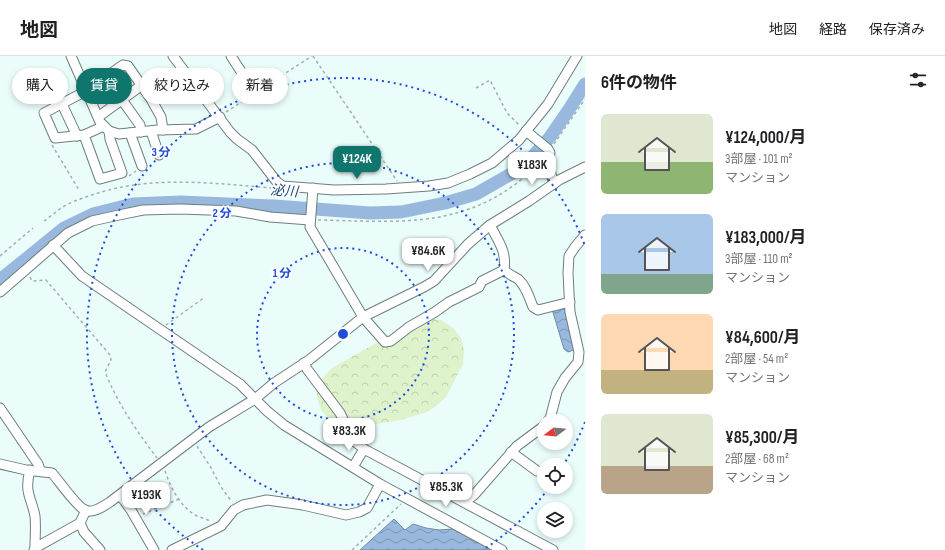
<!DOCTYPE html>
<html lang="ja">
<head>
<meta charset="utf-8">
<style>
  :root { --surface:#fff; --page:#f2f2f2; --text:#202124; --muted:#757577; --line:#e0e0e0; --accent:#0f766e }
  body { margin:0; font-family:"Sofia Sans Condensed","Noto Sans JP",sans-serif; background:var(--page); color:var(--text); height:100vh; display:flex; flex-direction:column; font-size:15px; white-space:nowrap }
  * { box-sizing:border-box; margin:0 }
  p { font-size:13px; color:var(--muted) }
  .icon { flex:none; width:22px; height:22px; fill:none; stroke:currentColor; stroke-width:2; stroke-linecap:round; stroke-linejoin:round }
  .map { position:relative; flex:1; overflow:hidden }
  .sheet { display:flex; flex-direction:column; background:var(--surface); width:360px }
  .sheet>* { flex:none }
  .top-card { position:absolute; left:12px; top:12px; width:380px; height:36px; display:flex; gap:8px }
  .needle { width:26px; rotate:254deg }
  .buttons { position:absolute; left:537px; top:358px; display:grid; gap:8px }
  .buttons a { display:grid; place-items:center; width:36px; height:36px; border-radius:50%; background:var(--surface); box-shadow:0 2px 6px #0003; font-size:20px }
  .price { position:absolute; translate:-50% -34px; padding:0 9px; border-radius:8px; background:#fff; color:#222; font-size:13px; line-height:26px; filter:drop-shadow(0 1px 2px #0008) }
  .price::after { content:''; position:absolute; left:50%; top:24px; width:12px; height:9px; margin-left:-6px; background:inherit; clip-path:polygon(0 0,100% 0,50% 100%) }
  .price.current { background:var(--accent); color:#fff }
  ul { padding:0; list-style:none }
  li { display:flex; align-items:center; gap:12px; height:100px; padding:0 16px }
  li span { display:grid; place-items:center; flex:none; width:112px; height:80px; border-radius:6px; color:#555 }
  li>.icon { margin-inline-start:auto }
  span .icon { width:48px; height:48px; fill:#fffc; stroke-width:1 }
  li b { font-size:17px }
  h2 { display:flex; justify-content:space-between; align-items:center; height:48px; padding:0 16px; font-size:17px }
  .chip { padding:0 14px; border-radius:18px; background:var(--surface); box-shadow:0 2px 6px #0003; font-size:14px; line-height:36px }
  .chip.current { background:var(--accent); color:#fff }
  header { display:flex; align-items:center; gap:24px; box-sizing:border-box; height:56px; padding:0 20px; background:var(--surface); border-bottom:1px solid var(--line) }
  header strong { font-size:19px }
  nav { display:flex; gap:22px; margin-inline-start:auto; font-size:14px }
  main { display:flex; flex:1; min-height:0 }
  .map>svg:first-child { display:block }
  .forest { fill:url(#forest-crowns) }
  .water { fill:url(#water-waves); stroke:#738ca5 }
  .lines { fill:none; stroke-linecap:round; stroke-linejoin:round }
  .river { stroke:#98b9dd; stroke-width:13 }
  .minor-casing { stroke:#6e7e7d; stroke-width:11 }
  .path { stroke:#a1afae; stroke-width:1.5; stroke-dasharray:3 3; stroke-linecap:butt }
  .minor { stroke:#fff; stroke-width:9 }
  .ring { fill:none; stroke:#1d4ed8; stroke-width:2; stroke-dasharray:2 4 }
  .labels { text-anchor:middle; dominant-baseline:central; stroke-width:3.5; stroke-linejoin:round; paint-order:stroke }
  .water-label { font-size:14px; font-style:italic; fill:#1a4a78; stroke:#fff }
  .centre { fill:#1d4ed8; stroke:#fff; stroke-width:2 }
  .ring-label { font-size:12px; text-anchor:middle; font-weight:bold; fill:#1d4ed8; stroke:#fff; stroke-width:3.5; stroke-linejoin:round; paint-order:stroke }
</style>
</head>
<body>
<header>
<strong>地図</strong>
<nav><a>地図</a><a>経路</a><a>保存済み</a></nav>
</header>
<main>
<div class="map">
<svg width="585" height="494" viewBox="0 0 585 494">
  <defs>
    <pattern id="forest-crowns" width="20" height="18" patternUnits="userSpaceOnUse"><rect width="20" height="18" fill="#def2cc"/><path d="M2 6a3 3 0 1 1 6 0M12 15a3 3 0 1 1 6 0" fill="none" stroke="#becfaf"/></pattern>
    <pattern id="water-waves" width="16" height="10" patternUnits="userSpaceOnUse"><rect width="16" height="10" fill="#98b9dd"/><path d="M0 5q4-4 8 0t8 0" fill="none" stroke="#7b96b3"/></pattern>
  </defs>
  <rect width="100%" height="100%" fill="#eafdfb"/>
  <polygon class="forest" points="429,262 441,264 453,272 461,282 464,294 463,308 446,341 436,350 427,356 401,364 376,368 346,369 330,364 321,354 317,342 317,335 318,327 332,312 408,269"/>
  <g class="water">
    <polygon points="567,251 577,293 568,296 564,293 552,253"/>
    <polygon points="394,463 405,474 413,468 426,472 439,474 453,473 493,494 360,494"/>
  </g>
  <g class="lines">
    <polyline class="river" points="0,224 64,172 93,158 133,148 181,146 274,150 370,157 401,156 445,147 476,138 511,118 532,101 550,81 570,52 585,28"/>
    <g class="minor-casing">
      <g id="minor">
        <polyline points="71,0 100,66 109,75 119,78 158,74 196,73 220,61"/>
        <polyline points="173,0 230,76 237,83 252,94 277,126 283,130 334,134 386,133 429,130 448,127 470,118 492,107 519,84 548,48 577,0"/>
        <polyline points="231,0 255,37"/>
        <polyline points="122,44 140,69 141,76"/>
        <polyline points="62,48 77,80"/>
        <polyline points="98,61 142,29"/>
        <polyline points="104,70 84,79 55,82 44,57 86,35 123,9 128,10 151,43 161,61 163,74"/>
        <polyline points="151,75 159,99"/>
        <polyline points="526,75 548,93 550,97 547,105 554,128"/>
        <polyline points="130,77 142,110"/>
        <polyline points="84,79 100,123 122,117 110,83 109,75"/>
        <polyline points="313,132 310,171 363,261 385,286 391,285 409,271 435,256 449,246 479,231 482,225 504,214"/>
        <path d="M490,169C498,185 507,195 504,214"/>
        <polyline points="53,189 82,220 240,328 267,355 284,369 380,428 502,494"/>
        <path d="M504,214C508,218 513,220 518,223C526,230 529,241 533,251L538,254L570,246"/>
        <polyline points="0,236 68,177 92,165 119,159 143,154 180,153 236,155 270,161 310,164"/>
        <polyline points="304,307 307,313 340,357 353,384 364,393 553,494"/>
        <polyline points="0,352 38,408 40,414"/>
        <polyline points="548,365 550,363 557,336 565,322 578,306 579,296 570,256 568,217 569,200 575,191 585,179"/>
        <polyline points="511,396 537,415"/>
        <path d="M0,408L26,414L52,417C59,425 77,451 86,455C94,457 104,450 110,446L209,371L255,343L274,327L309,304L363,261L424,231L434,225L468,188L490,169L529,145L559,124L585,111"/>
        <polyline points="353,411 364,393"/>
        <path d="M30,414C24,437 31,440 35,460C36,470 35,482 35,492"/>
        <polyline points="120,439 131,454 154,494"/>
        <polyline points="465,446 474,439 517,390 544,370"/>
        <polyline points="80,467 84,476 100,494"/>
        <polyline points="34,494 35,492 80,467 86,454"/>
        <polyline points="172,494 221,470 234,454 243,449 267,444 303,449 346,459 359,456 367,452 380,428"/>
      </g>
    </g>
    <g class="path">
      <polyline points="313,0 397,125"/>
      <polyline points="476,32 490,24 507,57 520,70"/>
      <polyline points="261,33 312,0"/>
      <polyline points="226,56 248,42"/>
      <polyline points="554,88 585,43"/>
      <polyline points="52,89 79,134"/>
      <polyline points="129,120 136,115"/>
      <path d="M318,164C390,165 455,174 517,127C525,121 533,114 540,107"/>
      <path d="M44,165C51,160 58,154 66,149C74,145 83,142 92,139C150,119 211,127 271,132"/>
      <polyline points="0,200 33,172"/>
      <path d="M30,221L32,225L46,224L110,299L111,304L105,316C118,348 136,374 157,402"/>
      <polyline points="166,269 205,241"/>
      <polyline points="197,390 210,410 221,431 232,446"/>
      <path d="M165,415C171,432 180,451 197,460C202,462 207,463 211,466"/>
      <polyline points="143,458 179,443"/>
      <polyline points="352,494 401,448"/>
    </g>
    <use href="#minor" class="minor"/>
  </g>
  <g class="ring">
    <circle cx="343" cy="278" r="86"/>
    <circle cx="343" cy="278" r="171"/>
    <path d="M585 366A257 257 0 0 1 564 408M548 433A257 257 0 0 1 483 494M203 494A257 257 0 1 1 585 190"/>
  </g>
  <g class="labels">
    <g class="water-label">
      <text transform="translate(284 135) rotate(4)">泌川</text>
    </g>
  </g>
  <circle cx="343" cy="278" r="6" class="centre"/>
  <g class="ring-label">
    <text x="161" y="100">3 分</text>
    <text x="222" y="161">2 分</text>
    <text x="282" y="221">1 分</text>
  </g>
</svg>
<div class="buttons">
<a><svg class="needle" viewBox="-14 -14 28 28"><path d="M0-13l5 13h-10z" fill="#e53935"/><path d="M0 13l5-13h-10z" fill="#757577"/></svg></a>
<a><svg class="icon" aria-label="locate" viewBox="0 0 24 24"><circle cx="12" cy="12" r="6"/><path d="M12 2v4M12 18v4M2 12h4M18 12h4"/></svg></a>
<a><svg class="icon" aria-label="layers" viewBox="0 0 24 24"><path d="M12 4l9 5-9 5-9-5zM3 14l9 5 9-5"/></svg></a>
</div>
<b class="price current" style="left:357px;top:124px">¥124K</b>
<b class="price" style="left:532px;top:130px">¥183K</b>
<b class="price" style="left:428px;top:216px">¥84.6K</b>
<b class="price" style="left:349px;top:396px">¥83.3K</b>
<b class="price" style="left:446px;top:452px">¥85.3K</b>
<b class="price" style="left:146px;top:460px">¥193K</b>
<div class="top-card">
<a class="chip">購入</a>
<a class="chip current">賃貸</a>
<a class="chip">絞り込み</a>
<a class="chip">新着</a>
</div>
</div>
<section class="sheet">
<h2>6件の物件<svg class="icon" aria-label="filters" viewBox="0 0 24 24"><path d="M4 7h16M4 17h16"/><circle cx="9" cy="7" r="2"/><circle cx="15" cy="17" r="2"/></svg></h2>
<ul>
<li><span style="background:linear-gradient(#dfe7d0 60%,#8fb573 0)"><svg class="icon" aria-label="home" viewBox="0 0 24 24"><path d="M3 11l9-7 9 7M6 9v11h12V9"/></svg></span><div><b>¥124,000/月</b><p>3部屋 · 101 m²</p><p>マンション</p></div></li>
<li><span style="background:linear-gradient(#a9c7e8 75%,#7fa58c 0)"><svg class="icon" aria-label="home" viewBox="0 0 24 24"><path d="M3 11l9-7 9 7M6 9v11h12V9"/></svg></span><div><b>¥183,000/月</b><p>3部屋 · 110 m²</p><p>マンション</p></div></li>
<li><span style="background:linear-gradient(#ffd9b3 70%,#c2b280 0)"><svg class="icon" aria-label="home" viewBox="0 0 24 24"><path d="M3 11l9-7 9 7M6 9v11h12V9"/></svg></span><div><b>¥84,600/月</b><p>2部屋 · 54 m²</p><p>マンション</p></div></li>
<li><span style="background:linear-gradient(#dfe7d0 65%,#b9a48a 0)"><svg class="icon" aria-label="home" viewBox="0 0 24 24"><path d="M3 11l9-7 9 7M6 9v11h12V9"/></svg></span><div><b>¥85,300/月</b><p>2部屋 · 68 m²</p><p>マンション</p></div></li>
</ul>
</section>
</main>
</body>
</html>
